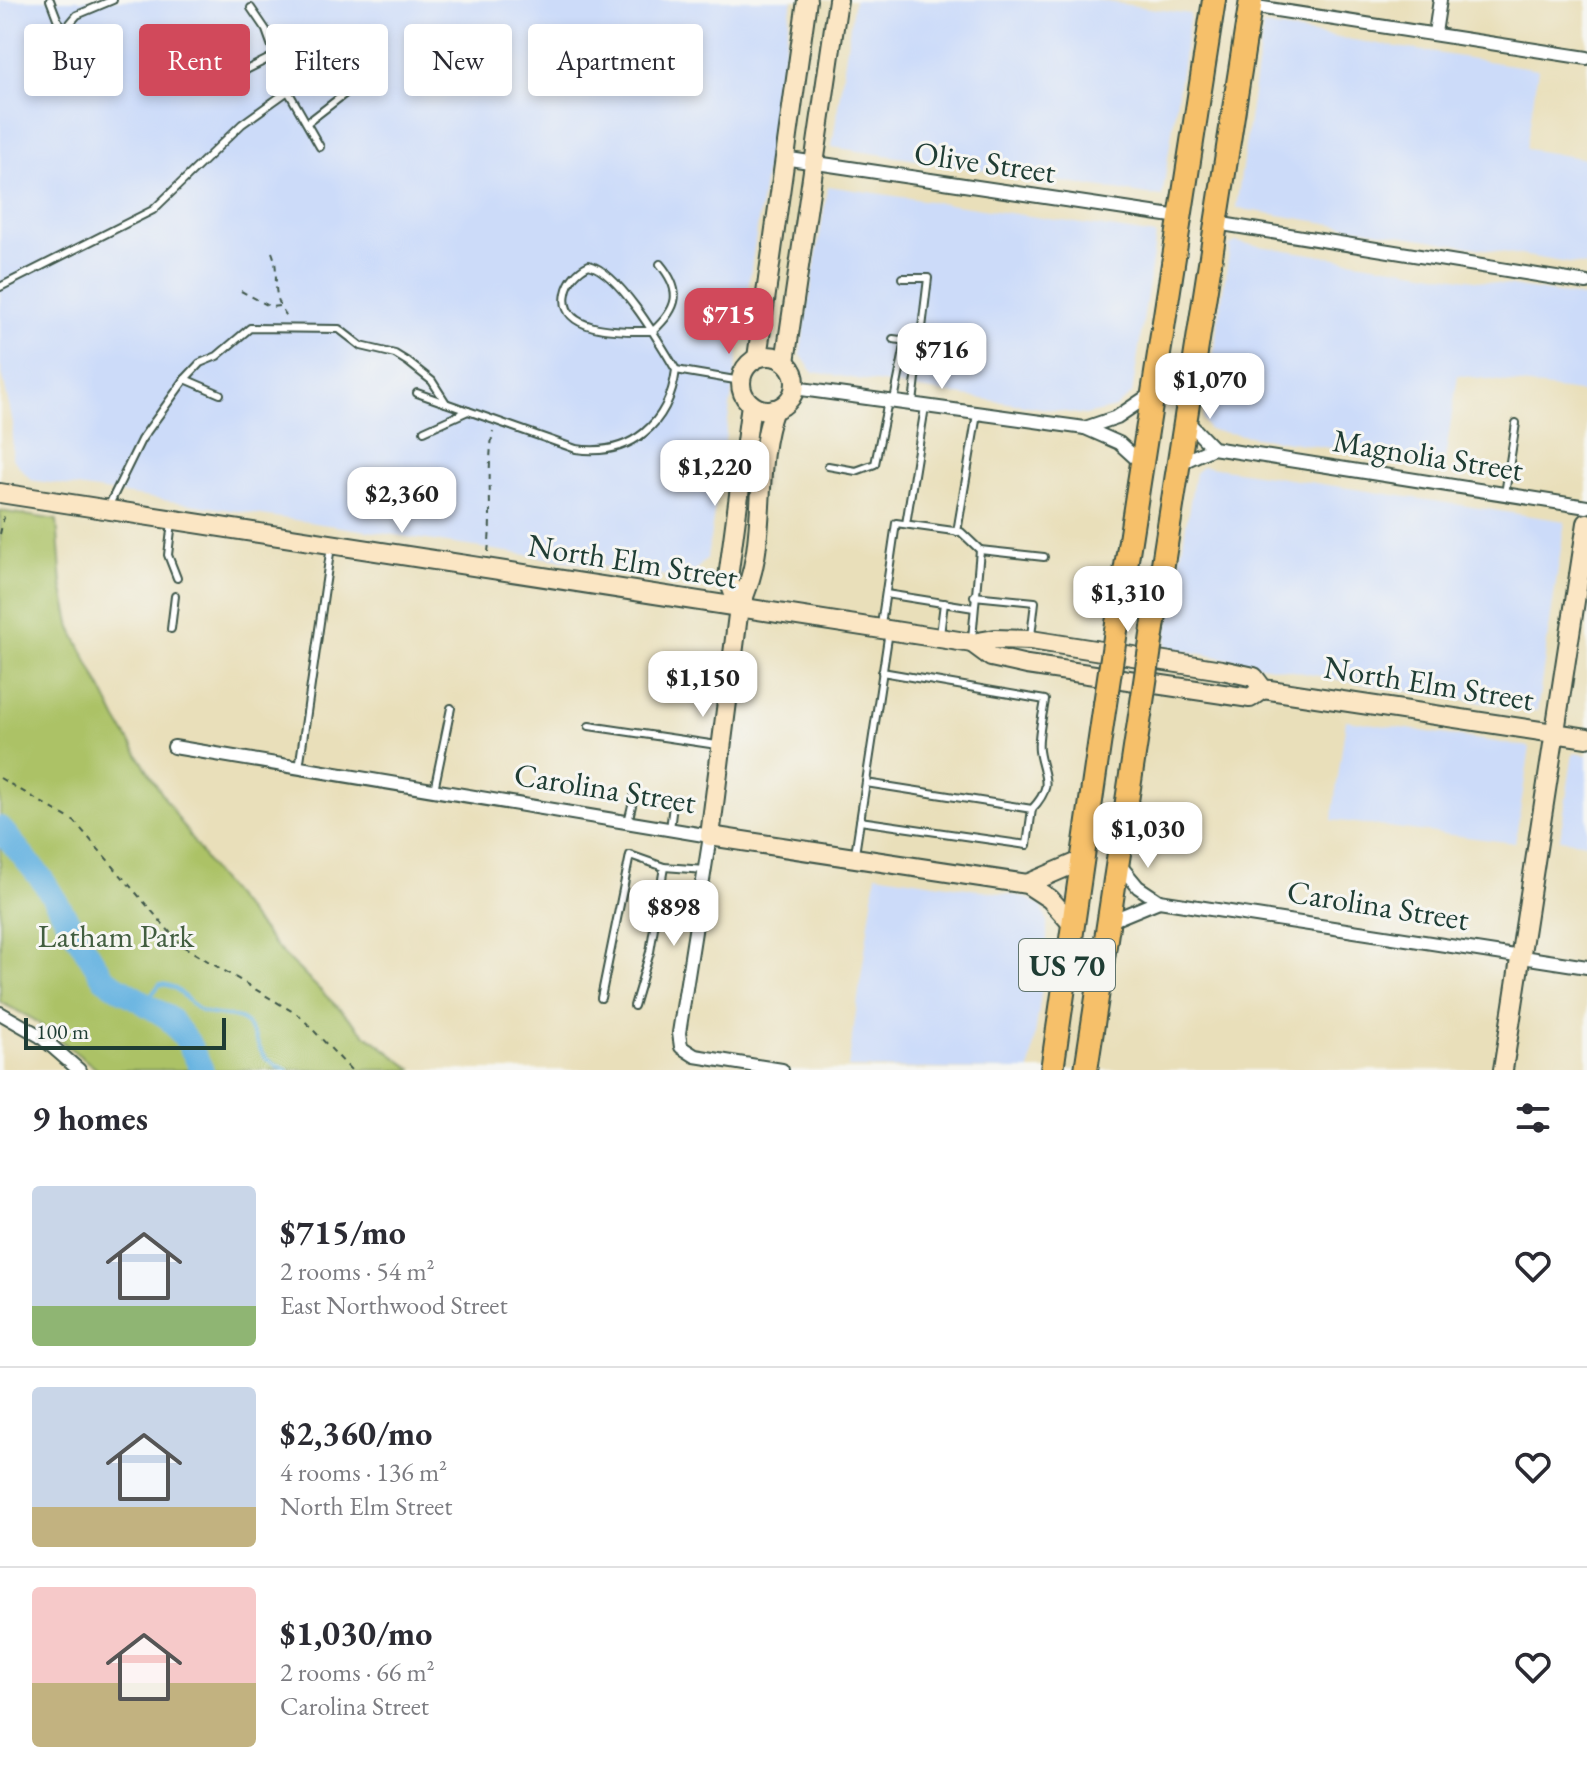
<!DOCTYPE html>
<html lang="en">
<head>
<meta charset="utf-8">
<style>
  :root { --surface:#fff; --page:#f2f2f3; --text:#2b2b33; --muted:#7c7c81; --line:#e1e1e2; --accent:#d1495b }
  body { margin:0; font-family:"EB Garamond",serif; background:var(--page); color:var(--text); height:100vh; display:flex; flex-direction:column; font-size:30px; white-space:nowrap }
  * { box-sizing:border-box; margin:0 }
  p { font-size:26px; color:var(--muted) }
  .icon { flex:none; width:44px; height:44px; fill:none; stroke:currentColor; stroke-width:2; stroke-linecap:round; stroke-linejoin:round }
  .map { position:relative; height:1070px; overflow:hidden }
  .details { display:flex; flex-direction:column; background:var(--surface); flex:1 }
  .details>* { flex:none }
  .guide { position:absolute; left:24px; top:24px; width:800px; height:72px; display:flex; gap:16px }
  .scale { position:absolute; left:24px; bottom:20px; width:202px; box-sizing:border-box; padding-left:8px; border:4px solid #1f3d34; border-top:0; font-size:22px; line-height:28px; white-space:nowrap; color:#1f3d34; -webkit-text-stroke:6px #f6f6f2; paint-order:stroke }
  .price { position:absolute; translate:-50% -68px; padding:0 18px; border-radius:16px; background:#fff; color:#222; font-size:26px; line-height:52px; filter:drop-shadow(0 2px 4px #0008) }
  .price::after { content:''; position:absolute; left:50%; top:48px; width:24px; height:18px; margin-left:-12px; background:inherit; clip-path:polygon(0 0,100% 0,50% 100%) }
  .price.on { background:var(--accent); color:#fff }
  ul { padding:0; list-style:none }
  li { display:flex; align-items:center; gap:24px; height:200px; padding:0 32px }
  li+li { border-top:2px solid var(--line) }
  li span { display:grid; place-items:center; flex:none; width:224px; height:160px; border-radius:8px; color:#555 }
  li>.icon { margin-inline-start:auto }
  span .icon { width:96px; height:96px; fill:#fffc; stroke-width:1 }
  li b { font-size:34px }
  h2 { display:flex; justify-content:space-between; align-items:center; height:96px; padding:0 32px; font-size:34px }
  .tag { padding:0 28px; border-radius:8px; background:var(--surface); box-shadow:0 4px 12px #0003; font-size:28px; line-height:72px }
  .tag.on { background:var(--accent); color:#fff }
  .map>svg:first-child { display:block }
  .built { fill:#ccdbf9 }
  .green { fill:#acc266; stroke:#66804d; stroke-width:2 }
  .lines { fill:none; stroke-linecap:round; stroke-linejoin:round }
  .stream { stroke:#67b4e1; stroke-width:4 }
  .river { stroke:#67b4e1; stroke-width:24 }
  .lane-casing { stroke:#3d5548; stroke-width:10 }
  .street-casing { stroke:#3d5548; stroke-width:16 }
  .secondary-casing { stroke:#3d5548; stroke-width:22 }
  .highway-casing { stroke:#3d5548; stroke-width:26 }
  .path { stroke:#3d5548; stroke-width:2; stroke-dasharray:6 6; stroke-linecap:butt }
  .lane { stroke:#fff; stroke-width:6 }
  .street { stroke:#fff; stroke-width:12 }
  .secondary { stroke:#fbe6c4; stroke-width:18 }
  .highway { stroke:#f6c06b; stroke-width:22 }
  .highway-bridge-casing { stroke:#3d5548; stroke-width:26; stroke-linecap:butt }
  .highway-bridge { stroke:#f6c06b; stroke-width:22 }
  .labels { text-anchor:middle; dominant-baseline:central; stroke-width:6; stroke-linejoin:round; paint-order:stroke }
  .shield { fill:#f6f6f2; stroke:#60746d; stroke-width:2 }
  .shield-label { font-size:30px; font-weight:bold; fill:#1f3d34 }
  .street-label { font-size:32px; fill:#1f3d34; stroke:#f6f6f2 }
  .park-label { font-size:32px; fill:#425e40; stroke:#f6f6f2 }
</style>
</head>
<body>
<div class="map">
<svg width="1587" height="1070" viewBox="0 0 1587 1070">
  <rect width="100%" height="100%" fill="#f6f6f2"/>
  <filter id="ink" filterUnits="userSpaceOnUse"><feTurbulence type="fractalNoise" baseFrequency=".0125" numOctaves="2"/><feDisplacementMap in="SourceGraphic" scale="16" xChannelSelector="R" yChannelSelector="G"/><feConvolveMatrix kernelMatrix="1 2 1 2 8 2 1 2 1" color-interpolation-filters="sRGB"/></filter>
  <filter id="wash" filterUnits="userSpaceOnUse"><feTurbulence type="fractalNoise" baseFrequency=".006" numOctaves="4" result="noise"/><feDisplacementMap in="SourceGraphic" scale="32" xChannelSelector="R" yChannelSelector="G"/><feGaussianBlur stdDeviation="1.8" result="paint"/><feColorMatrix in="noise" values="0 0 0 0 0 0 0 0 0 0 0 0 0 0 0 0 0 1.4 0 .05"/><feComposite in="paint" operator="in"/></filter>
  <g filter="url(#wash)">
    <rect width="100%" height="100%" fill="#e9dfba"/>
    <g class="built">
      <polygon points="0,0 792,0 707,558 695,571 679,578 31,480 12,458 13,424 0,364"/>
      <polygon points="854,0 1095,0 1190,14 1162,197 832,147"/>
      <polygon points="1263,26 1538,69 1526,149 1587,159 1587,266 1236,208"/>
      <polygon points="828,186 1156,235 1132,394 1115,408 1085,415 813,372 800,354"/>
      <polygon points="1235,242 1587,298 1585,393 1458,375 1444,465 1209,430 1203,419 1230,246"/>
      <polygon points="1203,466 1565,521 1537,711 1362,684 1165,647 1195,473"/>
      <polygon points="1346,720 1530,747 1515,843 1332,820"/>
      <polygon points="1573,753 1587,755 1587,843 1560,839"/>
      <polygon points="876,874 1025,897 1042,907 1047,921 1047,952 1030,1070 848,1068"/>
    </g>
    <polygon class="green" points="0,511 57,520 62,585 71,628 117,720 155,783 214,873 279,950 364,1033 413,1070 98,1070 33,1019 0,1002"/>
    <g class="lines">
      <path class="stream" d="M146,1002L160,984C181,985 185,1002 201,1011C215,1018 239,1012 248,1026C265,1050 254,1056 287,1070"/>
      <polyline class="river" points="0,828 42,879 104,979 169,1018 188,1042 202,1070"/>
    </g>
  </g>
  <g filter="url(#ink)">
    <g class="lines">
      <g class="lane-casing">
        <g id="lane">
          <polyline points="50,0 58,21 67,32"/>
          <polyline points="251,8 266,30 288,91 320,147"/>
          <polyline points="69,37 67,27 77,15 113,0"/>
          <polyline points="232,77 276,55"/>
          <polyline points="307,123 360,82"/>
          <polyline points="902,278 928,278 913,403"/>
          <polyline points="0,287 153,210 242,124 288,91"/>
          <polyline points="893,339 931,344"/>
          <polyline points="676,370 741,381"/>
          <polyline points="185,379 220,394"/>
          <path d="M417,393L576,449C631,457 669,424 676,370C660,343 620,273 589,265C578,270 568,281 566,293C557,335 629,331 653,331C678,308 683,292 660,264"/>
          <polyline points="894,400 906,341"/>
          <polyline points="424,431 468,411"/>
          <polyline points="828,466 856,471 875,464 888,401"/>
          <polyline points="1505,494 1516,423"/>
          <polyline points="109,505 141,440 185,379 200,363 217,356 250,328 339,329 361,346 395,354 408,362 432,381 446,403"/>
          <polyline points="172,522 168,555 177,578"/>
          <polyline points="906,524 925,407"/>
          <polyline points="957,532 977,414"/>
          <polyline points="980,550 1044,557"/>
          <polyline points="886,594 974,608"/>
          <polyline points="974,596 1035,602 1031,636"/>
          <polyline points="881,625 896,523 961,532 980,550 972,639"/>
          <polyline points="171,629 175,596"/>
          <polyline points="940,635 944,603"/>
          <path d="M882,672L1045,700C1043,715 1037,736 1039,751C1043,778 1055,784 1032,809"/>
          <polyline points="589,726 717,745"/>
          <polyline points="299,768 331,546"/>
          <polyline points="434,790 451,708"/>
          <polyline points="860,821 1027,845 1032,809 866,783"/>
          <polyline points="628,822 634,797 667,800 673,805 670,829"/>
          <polyline points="855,854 889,631"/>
          <polyline points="601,998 630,855 664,867 705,870"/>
          <polyline points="634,1006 650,952 664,867"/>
        </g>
      </g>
      <g class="street-casing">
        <g id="street">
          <polyline points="1250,6 1587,58"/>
          <polyline points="1435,33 1440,0"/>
          <polyline points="783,158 1179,217"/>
          <polyline points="1216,223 1587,283"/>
          <polyline points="794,388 1085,428 1119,443 1141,463"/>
          <polyline points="1187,421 1213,448 1587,507"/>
          <polyline points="1085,428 1117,417 1151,394"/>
          <polyline points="1176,465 1213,448"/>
          <polyline points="174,747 710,836 679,1033 681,1047 695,1056 782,1070"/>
          <polyline points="1119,864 1138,887 1159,901 1587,967"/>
          <polyline points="1108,922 1159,901"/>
          <polyline points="0,1013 40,1036 79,1070"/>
        </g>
      </g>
      <g class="secondary-casing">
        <g id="secondary">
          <circle cx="768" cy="383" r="27"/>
          <polyline points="757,358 807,0"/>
          <polyline points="785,362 838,0"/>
          <path d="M774,409C751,472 771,546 739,607L710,836L1027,884L1050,899L1073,925"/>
          <polyline points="0,493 972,643 995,639 1031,640 1222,670 1254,677 1263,689 1587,738"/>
          <polyline points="739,607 728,578 751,404"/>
          <polyline points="972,643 991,657 1027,665 1250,698 1263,689"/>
          <polyline points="1027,884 1083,860"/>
          <polyline points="1503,1070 1587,523"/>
        </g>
      </g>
      <g class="highway-casing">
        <g id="highway">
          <polyline points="1117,624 1214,0"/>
          <polyline points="1153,628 1251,0"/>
          <polyline points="1052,1070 1105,704"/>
          <polyline points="1086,1070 1141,709"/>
        </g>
      </g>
      <g class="path">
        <path d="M272,252C282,277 267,289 288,318"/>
        <polyline points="241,291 271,307 279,306"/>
        <polyline points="0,534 5,512"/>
        <path d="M488,552C493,511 486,472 493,431"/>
        <polyline points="0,778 75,822 181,945 300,1016 351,1070"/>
      </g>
      <use href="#lane" class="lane"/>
      <use href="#street" class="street"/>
      <use href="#secondary" class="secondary"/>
      <use href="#highway" class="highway"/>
      <g class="highway-bridge-casing">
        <g id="highway-bridge">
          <polyline points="1105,704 1117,624"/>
          <polyline points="1141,709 1153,628"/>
        </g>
      </g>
      <use href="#highway-bridge" class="highway-bridge"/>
    </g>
  </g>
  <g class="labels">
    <rect class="shield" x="1019" y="939" width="96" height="52" rx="6"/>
    <g class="shield-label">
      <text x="1067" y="965">US 70</text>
    </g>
    <g class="street-label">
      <text transform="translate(985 162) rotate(8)">Olive Street</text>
      <text transform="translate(1428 455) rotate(9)">Magnolia Street</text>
      <text transform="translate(633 561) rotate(9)">North Elm Street</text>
      <text transform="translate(1429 683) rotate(9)">North Elm Street</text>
      <text transform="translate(605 788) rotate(9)">Carolina Street</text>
      <text transform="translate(1378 905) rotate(9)">Carolina Street</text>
    </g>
    <g class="park-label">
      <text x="116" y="936">Latham Park</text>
    </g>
  </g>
</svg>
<div class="scale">100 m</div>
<b class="price on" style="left:729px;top:356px">$715</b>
<b class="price" style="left:942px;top:391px">$716</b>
<b class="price" style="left:1210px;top:421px">$1,070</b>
<b class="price" style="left:715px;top:508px">$1,220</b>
<b class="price" style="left:402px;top:535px">$2,360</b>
<b class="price" style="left:1128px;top:634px">$1,310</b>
<b class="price" style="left:703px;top:719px">$1,150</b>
<b class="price" style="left:1148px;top:870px">$1,030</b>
<b class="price" style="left:674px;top:948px">$898</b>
<div class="guide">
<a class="tag">Buy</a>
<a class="tag on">Rent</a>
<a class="tag">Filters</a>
<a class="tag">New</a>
<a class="tag">Apartment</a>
</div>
</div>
<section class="details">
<h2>9 homes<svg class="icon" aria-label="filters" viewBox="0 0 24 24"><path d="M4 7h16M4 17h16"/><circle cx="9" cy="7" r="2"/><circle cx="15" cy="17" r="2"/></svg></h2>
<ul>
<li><span style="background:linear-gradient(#c9d6e8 75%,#8fb573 0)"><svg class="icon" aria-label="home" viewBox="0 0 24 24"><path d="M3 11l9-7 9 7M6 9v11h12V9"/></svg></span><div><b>$715/mo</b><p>2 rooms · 54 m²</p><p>East Northwood Street</p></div><svg class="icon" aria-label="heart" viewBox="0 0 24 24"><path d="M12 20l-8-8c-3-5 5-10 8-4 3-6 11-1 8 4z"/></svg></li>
<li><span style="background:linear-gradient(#c9d6e8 75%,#c2b280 0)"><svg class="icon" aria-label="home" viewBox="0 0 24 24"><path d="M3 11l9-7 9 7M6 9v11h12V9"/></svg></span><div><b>$2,360/mo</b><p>4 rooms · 136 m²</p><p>North Elm Street</p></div><svg class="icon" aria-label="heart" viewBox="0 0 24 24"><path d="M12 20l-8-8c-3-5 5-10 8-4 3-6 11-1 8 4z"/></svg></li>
<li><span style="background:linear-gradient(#f6c9c9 60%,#c2b280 0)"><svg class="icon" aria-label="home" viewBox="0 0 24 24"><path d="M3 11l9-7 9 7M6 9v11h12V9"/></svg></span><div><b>$1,030/mo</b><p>2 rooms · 66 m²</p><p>Carolina Street</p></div><svg class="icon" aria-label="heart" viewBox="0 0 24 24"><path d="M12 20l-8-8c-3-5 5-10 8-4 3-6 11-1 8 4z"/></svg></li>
</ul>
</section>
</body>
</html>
